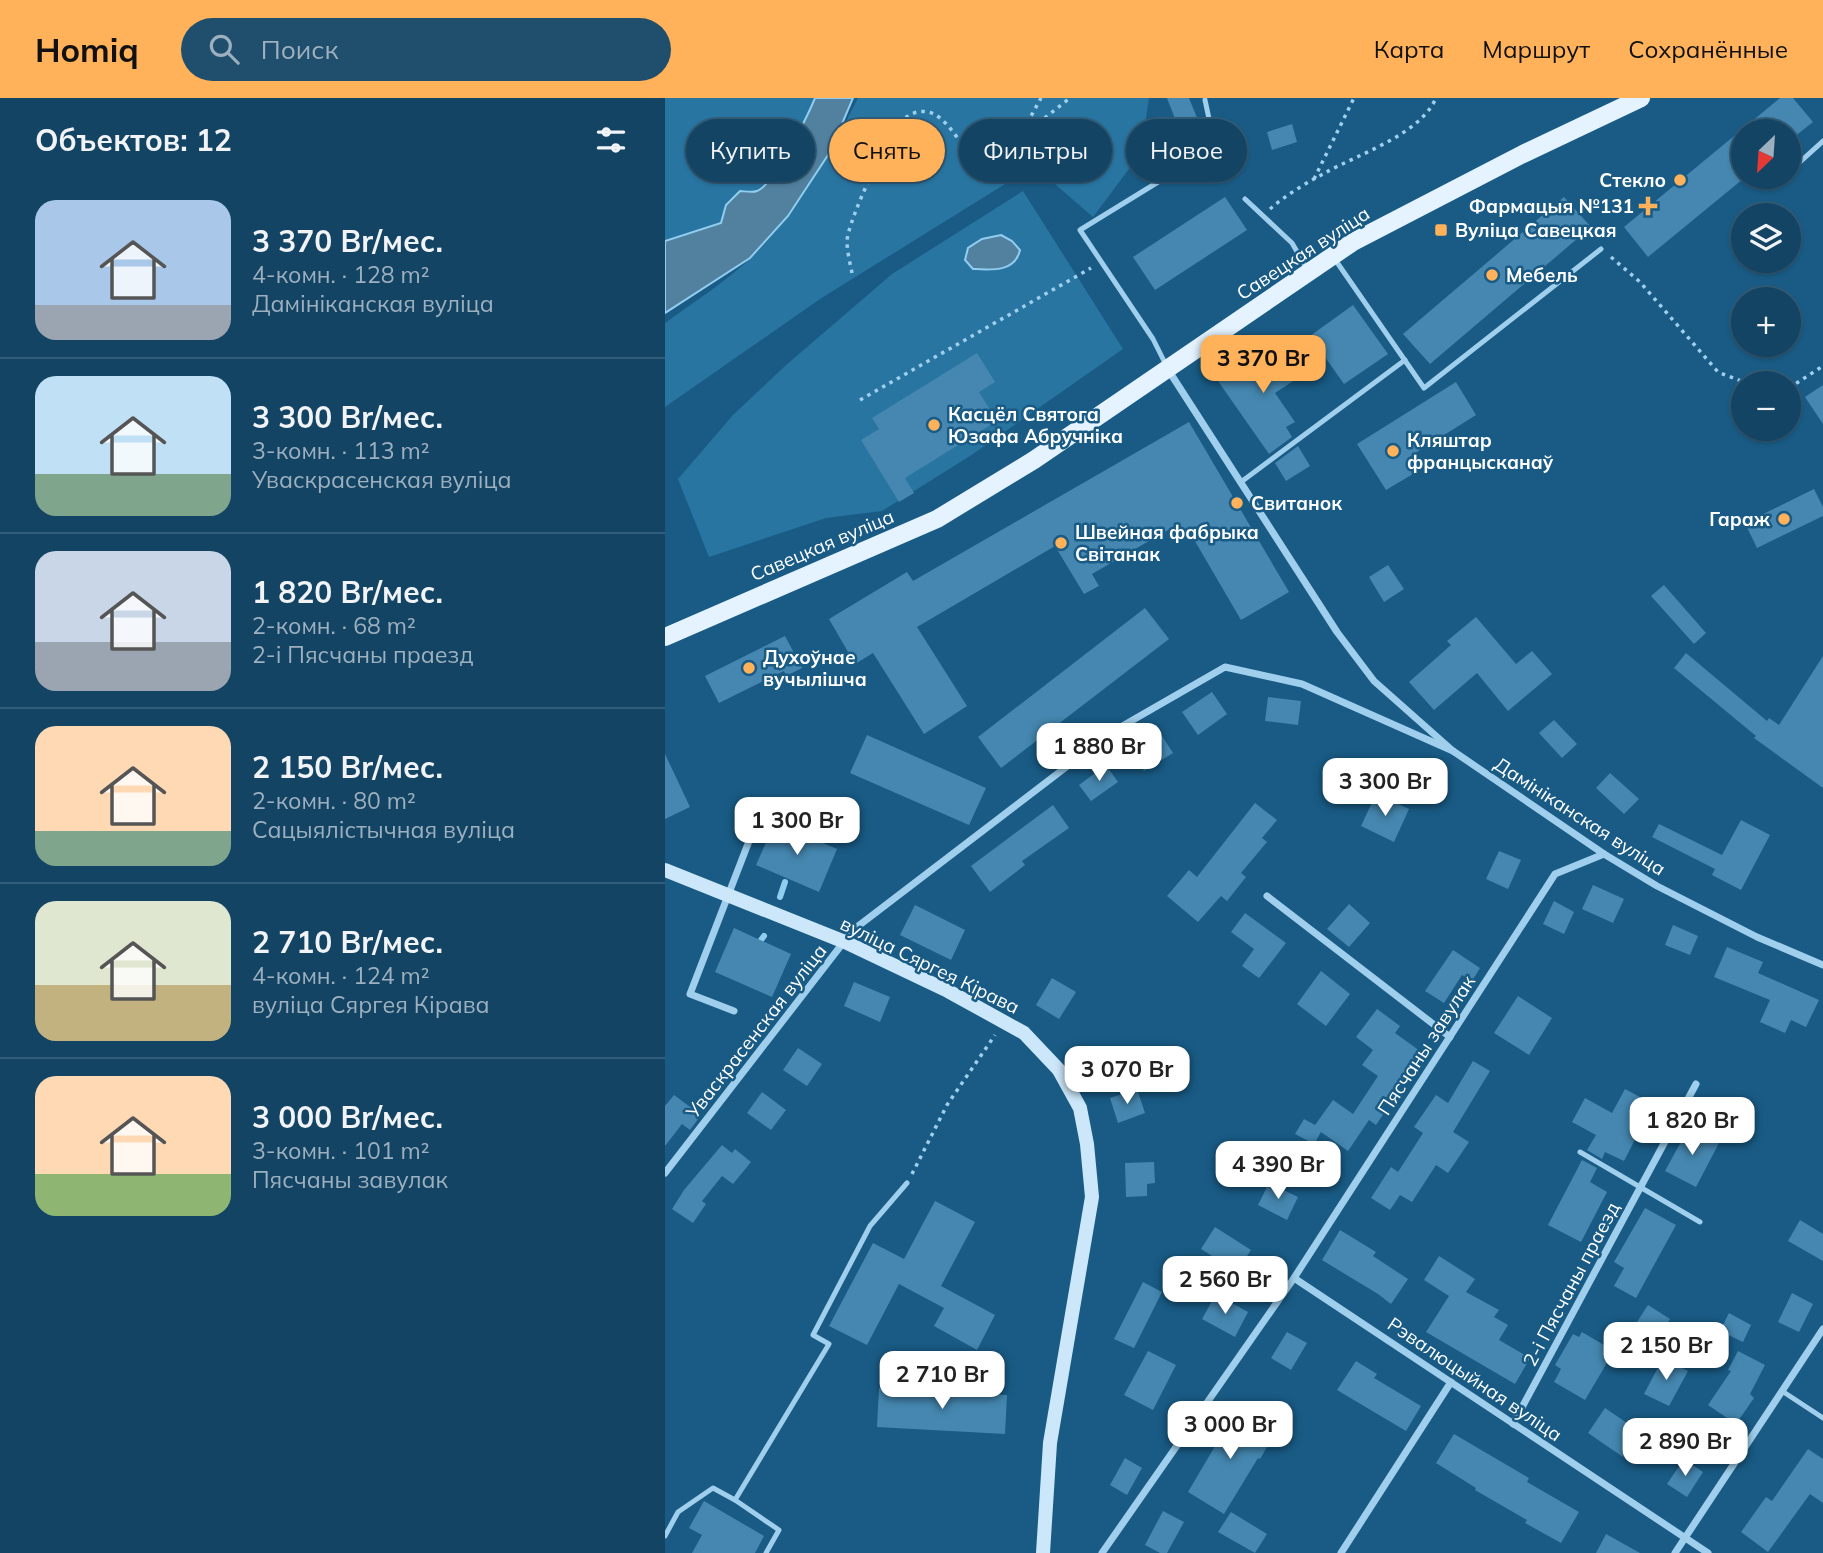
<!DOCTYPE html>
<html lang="ru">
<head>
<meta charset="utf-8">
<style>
  :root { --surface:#134464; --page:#204e6d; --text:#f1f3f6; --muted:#9db0bf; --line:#325c78; --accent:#ffb25a }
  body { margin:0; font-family:Mulish,sans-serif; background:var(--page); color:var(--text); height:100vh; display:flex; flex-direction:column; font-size:26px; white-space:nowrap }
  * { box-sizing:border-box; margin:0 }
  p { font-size:23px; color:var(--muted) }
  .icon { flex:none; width:38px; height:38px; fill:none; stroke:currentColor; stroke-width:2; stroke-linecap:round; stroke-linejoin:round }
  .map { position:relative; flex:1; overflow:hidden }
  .side { display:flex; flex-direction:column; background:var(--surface); width:665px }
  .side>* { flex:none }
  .guide { position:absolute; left:21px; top:21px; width:665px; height:63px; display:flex; gap:14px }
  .needle { width:46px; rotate:205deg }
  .tools { position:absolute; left:1066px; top:21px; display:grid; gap:14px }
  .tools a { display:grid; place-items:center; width:70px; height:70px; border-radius:50%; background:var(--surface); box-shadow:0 2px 5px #0004,0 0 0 2px var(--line); font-size:35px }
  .price { position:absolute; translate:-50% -60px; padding:0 16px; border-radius:14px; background:#fff; color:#222; font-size:23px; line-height:46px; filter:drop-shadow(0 2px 4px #0008) }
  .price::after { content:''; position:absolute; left:50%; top:42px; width:21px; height:16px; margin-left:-10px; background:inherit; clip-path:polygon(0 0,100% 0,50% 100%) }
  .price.current { background:var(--accent); color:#111 }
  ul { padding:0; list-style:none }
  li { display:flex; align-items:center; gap:21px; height:175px; padding:0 35px }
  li+li { border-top:2px solid var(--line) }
  li span { display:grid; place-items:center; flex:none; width:196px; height:140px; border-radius:21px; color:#555 }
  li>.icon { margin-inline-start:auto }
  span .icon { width:84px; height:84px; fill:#fffc; stroke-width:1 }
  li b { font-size:30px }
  h2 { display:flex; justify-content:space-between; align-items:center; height:84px; padding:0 35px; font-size:30px }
  .pill { padding:0 24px; border-radius:32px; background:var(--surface); box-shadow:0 2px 5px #0004,0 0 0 2px var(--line); font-size:24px; line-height:63px }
  .pill.current { background:var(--accent); color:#111 }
  header { display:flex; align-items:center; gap:42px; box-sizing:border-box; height:98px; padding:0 35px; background:var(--accent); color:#111 }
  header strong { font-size:33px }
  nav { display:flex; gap:38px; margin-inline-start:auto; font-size:24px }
  .search { width:490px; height:63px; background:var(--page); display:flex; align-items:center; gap:18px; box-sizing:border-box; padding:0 24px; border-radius:38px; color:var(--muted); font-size:26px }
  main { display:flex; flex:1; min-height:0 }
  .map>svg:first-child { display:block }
  .green { fill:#2875a2 }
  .water { fill:#51819f; stroke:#91cdef; stroke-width:2 }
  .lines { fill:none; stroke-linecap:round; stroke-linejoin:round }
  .stream { stroke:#91cdef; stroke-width:6 }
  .building { fill:#4587b0 }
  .path { stroke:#9fcfec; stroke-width:3.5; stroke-dasharray:3.5 5; stroke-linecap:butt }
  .lane { stroke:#9fcfec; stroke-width:5 }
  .street { stroke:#9fcfec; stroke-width:7 }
  .secondary { stroke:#cbe7f9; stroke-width:14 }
  .primary { stroke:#e4f3ff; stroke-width:18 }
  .poi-dot { fill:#ffb25a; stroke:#195b85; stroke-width:2.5 }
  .labels { text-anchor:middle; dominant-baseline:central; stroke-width:5; stroke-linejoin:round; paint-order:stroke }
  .poi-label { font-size:19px; font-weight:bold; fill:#fff; stroke:#195b85; text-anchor:start }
  .street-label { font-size:19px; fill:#fff; stroke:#195b85 }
</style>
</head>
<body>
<header>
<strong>Homiq</strong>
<div class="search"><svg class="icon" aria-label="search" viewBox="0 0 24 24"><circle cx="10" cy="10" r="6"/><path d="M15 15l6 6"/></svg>Поиск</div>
<nav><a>Карта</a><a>Маршрут</a><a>Сохранённые</a></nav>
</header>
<main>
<section class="side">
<h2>Объектов: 12<svg class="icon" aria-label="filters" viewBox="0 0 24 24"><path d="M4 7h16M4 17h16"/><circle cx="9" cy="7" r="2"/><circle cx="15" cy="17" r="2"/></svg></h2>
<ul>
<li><span style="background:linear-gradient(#a9c7e8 75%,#9aa5b1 0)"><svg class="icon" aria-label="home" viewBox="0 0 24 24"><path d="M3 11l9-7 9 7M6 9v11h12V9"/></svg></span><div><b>3 370 Br/мес.</b><p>4-комн. · 128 m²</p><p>Дамініканская вуліца</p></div></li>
<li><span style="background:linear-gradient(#bfe0f5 70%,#7fa58c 0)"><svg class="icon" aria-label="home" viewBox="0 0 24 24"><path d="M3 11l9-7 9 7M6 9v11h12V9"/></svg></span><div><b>3 300 Br/мес.</b><p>3-комн. · 113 m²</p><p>Уваскрасенская вуліца</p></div></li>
<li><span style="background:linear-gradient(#c9d6e8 65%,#9aa5b1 0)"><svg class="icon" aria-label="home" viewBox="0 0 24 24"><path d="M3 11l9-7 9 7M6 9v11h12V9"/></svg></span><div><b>1 820 Br/мес.</b><p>2-комн. · 68 m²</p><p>2-і Пясчаны праезд</p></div></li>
<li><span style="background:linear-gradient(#ffd9b3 75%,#7fa58c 0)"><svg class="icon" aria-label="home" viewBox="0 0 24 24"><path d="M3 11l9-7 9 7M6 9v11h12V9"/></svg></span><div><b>2 150 Br/мес.</b><p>2-комн. · 80 m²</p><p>Сацыялістычная вуліца</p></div></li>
<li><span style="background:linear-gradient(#dfe7d0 60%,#c2b280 0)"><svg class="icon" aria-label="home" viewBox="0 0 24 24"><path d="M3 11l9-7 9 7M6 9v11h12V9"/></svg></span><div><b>2 710 Br/мес.</b><p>4-комн. · 124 m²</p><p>вуліца Сяргея Кірава</p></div></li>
<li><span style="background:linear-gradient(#ffd9b3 70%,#8fb573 0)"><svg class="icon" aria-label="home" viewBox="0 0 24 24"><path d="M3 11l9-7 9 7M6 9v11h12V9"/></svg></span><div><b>3 000 Br/мес.</b><p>3-комн. · 101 m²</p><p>Пясчаны завулак</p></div></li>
</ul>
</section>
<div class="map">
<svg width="1158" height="1455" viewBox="0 0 1158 1455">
  <rect width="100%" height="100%" fill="#195b85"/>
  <g class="green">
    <path d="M0,0H150C142,19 115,74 101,87C90,96 74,101 61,107L56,125L0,143Z"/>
    <path d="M193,0H484L476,55L428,119L369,68L155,201L0,309V225C29,204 60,184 86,160C132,115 164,57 193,0Z"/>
    <polygon points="358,93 458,251 305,358 217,413 161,420 44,459 13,381 68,317 120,268 227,176"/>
  </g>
  <g class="water">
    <path d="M150,0H188L165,54L123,118L85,160L0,215V143L56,125L61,107L75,93C79,93 87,95 92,93C108,88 143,17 150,0Z"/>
    <path d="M336,137L347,143L355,152C350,174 328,172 308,171L300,162L303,150L317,141Z"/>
  </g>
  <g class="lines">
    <g class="stream">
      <polyline points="115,799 120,784"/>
      <polyline points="96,842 99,838"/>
    </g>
  </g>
  <g class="building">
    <polygon points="502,0 524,0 541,42 521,49"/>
    <polygon points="1115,0 1128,0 1148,24 1124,43 1124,33 1078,33 1078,81 983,159 959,129"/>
    <polygon points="627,26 632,44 607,52 602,34"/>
    <polygon points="560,99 582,132 490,192 468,159"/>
    <polygon points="899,99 926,129 765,266 738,236"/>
    <polygon points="688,207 723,256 679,286 645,238"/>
    <polygon points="612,244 636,278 610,295 630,324 621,329 627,339 604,356 553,283"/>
    <polygon points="312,255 330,284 314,294 332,323 240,380 249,395 234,404 196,342 214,331 207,320"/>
    <polygon points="791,284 811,317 744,359 753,373 721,392 692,346"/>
    <polygon points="1158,287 1158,326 1140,299"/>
    <polygon points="524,324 624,494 576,522 524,433 509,442 503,432 427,476 434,488 419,496 390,448 252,529 302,608 259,636 208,555 190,566 164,521 242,474 248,483"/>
    <polygon points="633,348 645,368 621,383 610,365"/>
    <polygon points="1149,391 1158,409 1158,418 1092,450 1080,425"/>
    <polygon points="723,467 739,491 719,504 704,479"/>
    <polygon points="999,487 1041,535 1029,546 986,498"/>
    <polygon points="480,510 504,541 336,670 313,639"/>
    <polygon points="811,519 851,566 867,553 887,576 843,613 812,575 769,612 744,584 786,547 782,543"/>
    <polygon points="120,538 137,570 121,578 119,573 54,605 40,578"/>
    <polygon points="1021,555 1102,623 1104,620 1114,627 1158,558 1158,690 1089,640 1091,638 1009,570"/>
    <polygon points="547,594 562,616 533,637 517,614"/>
    <polygon points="603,599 636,603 633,627 600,623"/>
    <polygon points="889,622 912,646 897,660 874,635"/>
    <polygon points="490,627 508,655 479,673 461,645"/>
    <polygon points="202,637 321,690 304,727 185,675"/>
    <polygon points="0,656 25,709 0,721"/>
    <polygon points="441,667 453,684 426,703 414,687"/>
    <polygon points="945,675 974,701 959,716 931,690"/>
    <polygon points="711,696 744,711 729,744 696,728"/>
    <polygon points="590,705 612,722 597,740 602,744 576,775 581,779 562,803 556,798 533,824 502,798 524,772 532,779"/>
    <polygon points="388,707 404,730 357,763 360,767 325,794 306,768"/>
    <polygon points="1076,722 1105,737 1076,792 1047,777 1050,771 987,739 994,726 1057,757"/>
    <polygon points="110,724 172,751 154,794 91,767"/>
    <polygon points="834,753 856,762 843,791 821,781"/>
    <polygon points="928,787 959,801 948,825 917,811"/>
    <polygon points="889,803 909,814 899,836 878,826"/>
    <polygon points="684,806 705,825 684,849 662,831"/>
    <polygon points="250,807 300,832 286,862 235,837"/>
    <polygon points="580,815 621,845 594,880 577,868 589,851 566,834"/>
    <polygon points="1008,827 1033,838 1025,857 1000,847"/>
    <polygon points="69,830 126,856 107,899 50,874"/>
    <polygon points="1062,849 1098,864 1093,875 1154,902 1141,929 1126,922 1120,935 1095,924 1105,902 1049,879"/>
    <polygon points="788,852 815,870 807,883 797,877 779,905 760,893"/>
    <polygon points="656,873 685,896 661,928 632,906"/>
    <polygon points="387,880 411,894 394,921 371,907"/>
    <polygon points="189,884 225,899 215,924 179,908"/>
    <polygon points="853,898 887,920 864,957 829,935"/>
    <polygon points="712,911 735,928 730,935 755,953 715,1008 721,1012 711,1027 704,1022 683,1053 656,1034 649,1046 630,1036 639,1021 650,1027 668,1002 688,1016 713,978 697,967 708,952 691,939"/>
    <polygon points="133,950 157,966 142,988 118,972"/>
    <polygon points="808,963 825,973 788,1034 804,1044 783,1075 771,1067 747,1104 735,1097 725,1112 706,1100 726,1069 733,1074 758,1035 749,1029 771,997 783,1005"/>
    <polygon points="472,991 480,1015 453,1025 445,1000"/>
    <polygon points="960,991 988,1006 959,1063 940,1054 937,1061 922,1052 931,1037 907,1024 920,1000 947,1015"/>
    <polygon points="97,994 121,1012 106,1032 82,1015"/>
    <polygon points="9,997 36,1017 25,1032 17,1026 0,1048 0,1008"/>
    <polygon points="1024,1029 1054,1045 1031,1089 1000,1073"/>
    <polygon points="57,1047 67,1055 70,1051 86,1064 68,1086 57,1078 37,1103 41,1106 28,1125 7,1111 19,1092"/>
    <polygon points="917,1062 932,1070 925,1084 942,1094 916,1144 883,1127"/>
    <polygon points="489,1064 490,1085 482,1086 482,1098 461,1099 460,1065"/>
    <polygon points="604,1085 633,1099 622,1122 593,1107"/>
    <polygon points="270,1103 310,1124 276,1188 330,1217 312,1252 269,1228 279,1210 234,1186 202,1247 164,1228 208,1145 239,1161"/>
    <polygon points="980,1110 1011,1127 971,1200 949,1188 959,1170 949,1164"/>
    <polygon points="1135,1122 1158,1136 1158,1163 1123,1143"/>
    <polygon points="550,1129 586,1152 572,1174 536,1151"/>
    <polygon points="675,1132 711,1154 708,1158 743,1181 726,1206 713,1196 657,1162"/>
    <polygon points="774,1158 810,1181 801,1194 834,1212 829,1219 843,1227 834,1242 865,1260 850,1286 761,1234 784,1198 759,1182"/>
    <polygon points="478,1184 497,1194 469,1250 449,1241"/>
    <polygon points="1127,1195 1148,1206 1134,1234 1113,1224"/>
    <polygon points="551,1196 583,1214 570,1239 537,1221"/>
    <polygon points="983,1207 1005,1221 992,1242 970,1227"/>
    <polygon points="1064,1215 1086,1227 1078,1244 1055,1233"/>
    <polygon points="622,1234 642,1245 626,1272 606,1260"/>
    <polygon points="917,1234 949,1253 920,1302 889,1284 896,1271 890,1267 908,1236 914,1239"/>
    <polygon points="483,1253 511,1267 488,1312 459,1297"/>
    <polygon points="1073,1253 1100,1267 1085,1296 1089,1300 1071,1326 1043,1307 1066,1273 1063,1272"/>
    <polygon points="998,1260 1023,1273 1004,1308 979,1296"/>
    <polygon points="691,1263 712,1276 709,1280 756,1308 741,1333 672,1292"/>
    <polygon points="214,1290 342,1297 340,1336 212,1329"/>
    <polygon points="940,1310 975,1334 958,1359 923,1335"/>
    <polygon points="564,1311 609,1337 595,1361 593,1360 559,1416 523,1394 556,1338 550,1335"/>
    <polygon points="789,1336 864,1380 862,1384 914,1414 896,1445 860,1425 862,1422 810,1392 811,1390 771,1365"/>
    <polygon points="1143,1351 1158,1361 1158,1405 1145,1396 1103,1454 1076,1434 1101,1399 1107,1403"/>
    <polygon points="460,1360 477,1370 462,1397 445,1387"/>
    <polygon points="1019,1361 1038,1374 1022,1399 1002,1386"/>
    <polygon points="39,1403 99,1438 90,1455 27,1455 37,1437 24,1430"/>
    <polygon points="498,1413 519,1424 502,1455 495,1455 480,1447"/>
    <polygon points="566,1414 602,1436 590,1455 553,1434"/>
    <polygon points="941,1436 975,1455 931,1455"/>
  </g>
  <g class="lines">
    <g class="path">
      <polyline points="354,40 376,0"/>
      <polyline points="353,41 405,0"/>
      <polyline points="649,81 689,0"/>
      <path d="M605,111C621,97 641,85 660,75C693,56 755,37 771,0"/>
      <polyline points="946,159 975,184 1053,274 1081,285"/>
      <path d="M187,175C185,165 182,153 182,143C183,122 226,29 243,18C250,13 261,12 269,16C285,24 303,56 312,71"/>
      <polyline points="1124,290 1158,268"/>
      <polyline points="195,302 426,170"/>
      <polyline points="247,1076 282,1007 330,937"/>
    </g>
    <g class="lane">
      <polyline points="540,2 550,49"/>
      <polyline points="1125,73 1158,43"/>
      <polyline points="580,101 627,145 642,171"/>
      <polyline points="669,160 759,290 936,151"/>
      <polyline points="501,267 488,241 415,132 550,49 575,36"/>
      <polyline points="576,384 740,262"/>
      <polyline points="915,1054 1035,1124"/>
      <polyline points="1117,1293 1158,1320"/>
      <polyline points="70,1402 114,1432 101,1455"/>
      <polyline points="0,1438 13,1414 48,1390 70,1402 164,1246 148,1237 205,1128 242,1085"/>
    </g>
    <g class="street">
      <polyline points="502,270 672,534 709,583 788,653 939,756 992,788 1092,839 1158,867"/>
      <polyline points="602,798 785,939"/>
      <polyline points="69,913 25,896 91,725 116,710 156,726"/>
      <polyline points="0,1075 188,832 447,634 560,569 637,586 788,653"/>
      <polyline points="629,1180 1043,1455"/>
      <polyline points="848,1326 1031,986"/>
      <polyline points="437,1455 629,1180 890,776 939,756"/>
      <polyline points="676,1455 786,1284"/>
      <polyline points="1010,1455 1158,1231"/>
    </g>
    <polyline class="secondary" points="0,772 180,844 283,893 359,935 394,972 415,1010 422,1046 427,1099 385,1345 378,1455"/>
    <polyline class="primary" points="0,539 272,421 369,362 688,144 858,56 976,0"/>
  </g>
  <g class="poi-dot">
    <circle cx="1015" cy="82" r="7"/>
    <path d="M979.5 97.5h7v7h7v7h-7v7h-7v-7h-7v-7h7z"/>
    <rect x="769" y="125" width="14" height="14" rx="3.5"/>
    <circle cx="827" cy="177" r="7"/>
    <circle cx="269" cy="327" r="7"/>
    <circle cx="728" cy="353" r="7"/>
    <circle cx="572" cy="405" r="7"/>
    <circle cx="1119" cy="421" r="7"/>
    <circle cx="396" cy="445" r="7"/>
    <circle cx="84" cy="570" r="7"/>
  </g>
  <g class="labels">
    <g class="poi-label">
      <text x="1001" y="82" text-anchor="end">Стекло</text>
      <text x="969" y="108" text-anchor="end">Фармацыя №131</text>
      <text x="790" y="132">Вуліца Савецкая</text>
      <text x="841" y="177">Мебель</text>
      <text x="283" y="316">Касцёл Святога<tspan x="283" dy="22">Юзафа Абручніка</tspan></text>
      <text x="742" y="342">Кляштар<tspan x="742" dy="22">францысканаў</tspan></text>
      <text x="586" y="405">Свитанок</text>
      <text x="1105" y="421" text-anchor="end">Гараж</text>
      <text x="410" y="434">Швейная фабрыка<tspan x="410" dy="22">Світанак</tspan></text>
      <text x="98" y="559">Духоўнае<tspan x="98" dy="22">вучылішча</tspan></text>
    </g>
    <g class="street-label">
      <text transform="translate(638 155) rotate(-33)">Савецкая вуліца</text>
      <text transform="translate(157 447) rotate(-23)">Савецкая вуліца</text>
      <text transform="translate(915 718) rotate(33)">Дамініканская вуліца</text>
      <text transform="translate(265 867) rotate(26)">вуліца Сяргея Кірава</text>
      <text transform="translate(91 933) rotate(-52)">Уваскрасенская вуліца</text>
      <text transform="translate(761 947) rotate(-57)">Пясчаны завулак</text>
      <text transform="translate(906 1186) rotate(-62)">2-і Пясчаны праезд</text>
      <text transform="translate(810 1281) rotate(34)">Рэвалюцыйная вуліца</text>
    </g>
  </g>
</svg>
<div class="tools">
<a><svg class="needle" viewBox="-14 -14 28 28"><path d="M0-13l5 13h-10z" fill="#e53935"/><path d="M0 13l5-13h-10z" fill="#9db0bf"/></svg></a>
<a><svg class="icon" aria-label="layers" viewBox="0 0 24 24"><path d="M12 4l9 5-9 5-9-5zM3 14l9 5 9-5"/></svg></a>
<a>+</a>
<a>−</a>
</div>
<b class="price current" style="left:598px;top:297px">3 370 Br</b>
<b class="price" style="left:434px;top:685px">1 880 Br</b>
<b class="price" style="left:720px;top:720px">3 300 Br</b>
<b class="price" style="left:132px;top:759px">1 300 Br</b>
<b class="price" style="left:462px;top:1008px">3 070 Br</b>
<b class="price" style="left:1027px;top:1059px">1 820 Br</b>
<b class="price" style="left:613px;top:1103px">4 390 Br</b>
<b class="price" style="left:560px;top:1218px">2 560 Br</b>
<b class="price" style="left:1001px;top:1284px">2 150 Br</b>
<b class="price" style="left:277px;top:1313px">2 710 Br</b>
<b class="price" style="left:565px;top:1363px">3 000 Br</b>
<b class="price" style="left:1020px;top:1380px">2 890 Br</b>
<div class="guide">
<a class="pill">Купить</a>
<a class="pill current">Снять</a>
<a class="pill">Фильтры</a>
<a class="pill">Новое</a>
</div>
</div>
</main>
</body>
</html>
